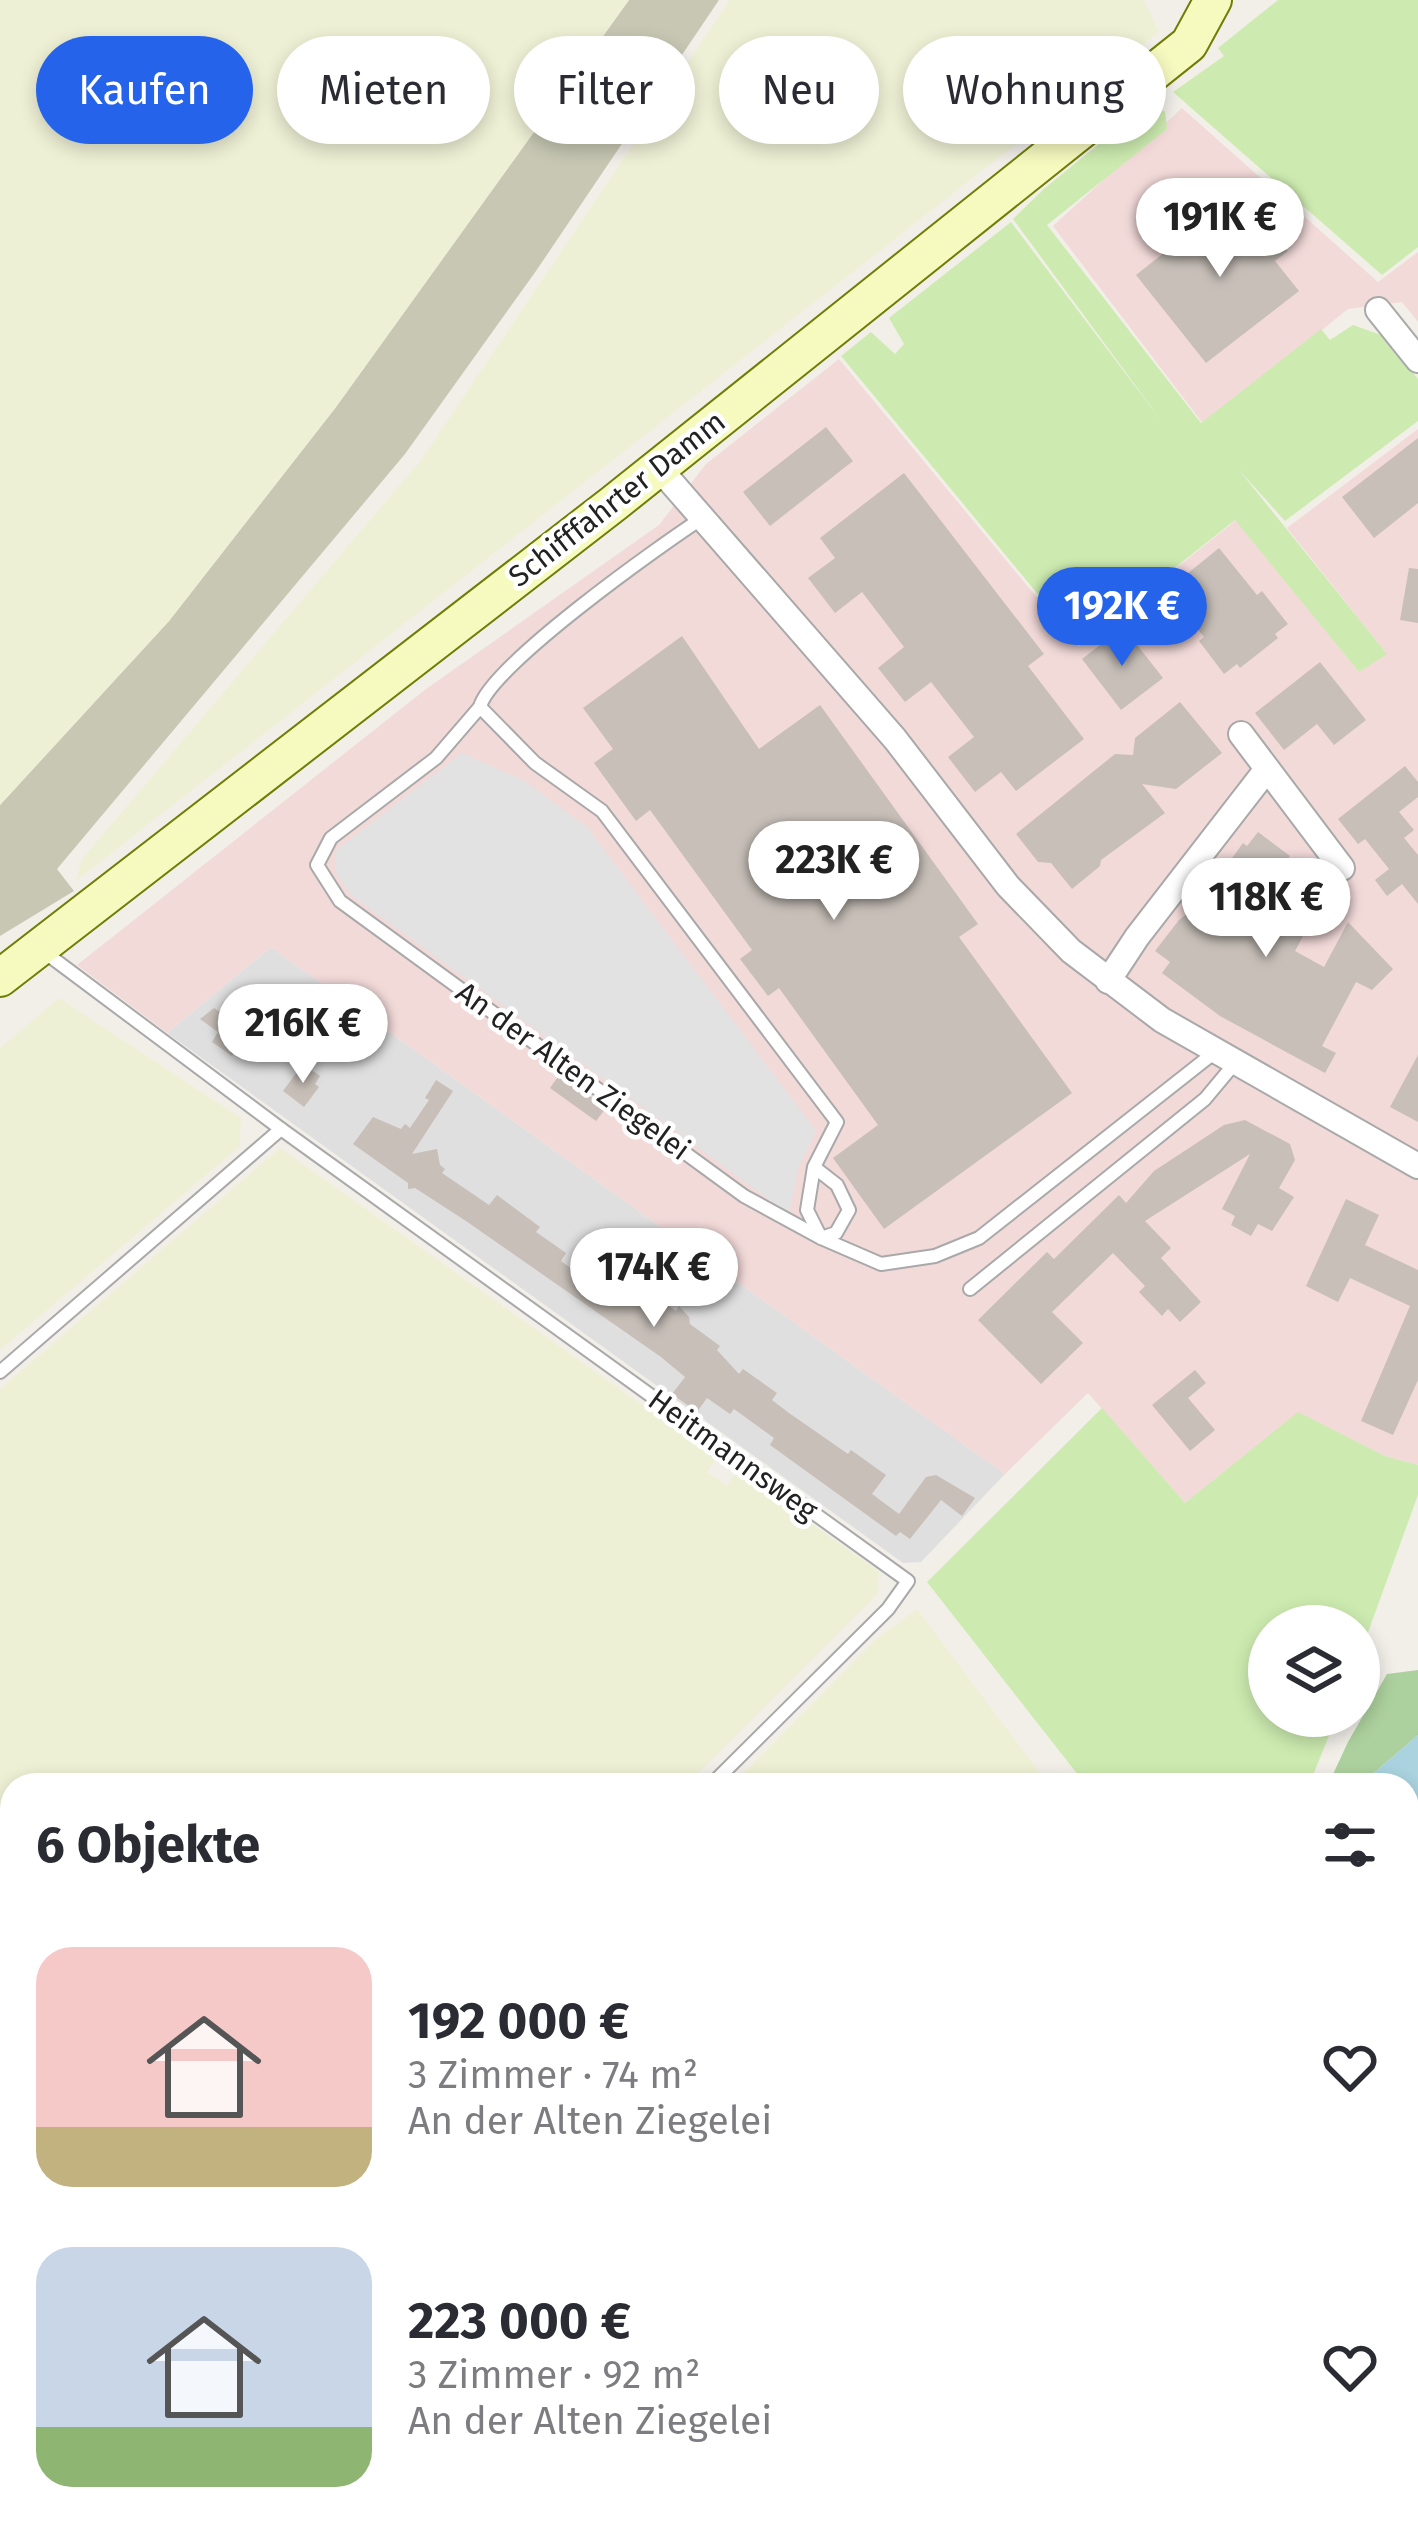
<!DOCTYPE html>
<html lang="de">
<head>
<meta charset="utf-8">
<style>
  :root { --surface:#fff; --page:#f2f2f3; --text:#2b2b33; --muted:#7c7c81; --accent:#2563eb }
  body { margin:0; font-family:"Fira Sans",sans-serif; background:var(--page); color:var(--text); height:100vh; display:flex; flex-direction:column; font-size:45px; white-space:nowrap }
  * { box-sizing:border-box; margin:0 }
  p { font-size:39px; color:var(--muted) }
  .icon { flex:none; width:66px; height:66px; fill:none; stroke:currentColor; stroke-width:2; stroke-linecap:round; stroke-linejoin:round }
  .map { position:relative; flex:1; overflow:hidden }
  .sheet { position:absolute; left:0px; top:1773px; width:1419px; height:771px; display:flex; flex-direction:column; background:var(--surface); border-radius:36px 36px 0 0; box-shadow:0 6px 18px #0003 }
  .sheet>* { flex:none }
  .top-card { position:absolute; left:36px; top:36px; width:1347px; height:108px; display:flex; gap:24px }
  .tools { position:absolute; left:1248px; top:1605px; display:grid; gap:24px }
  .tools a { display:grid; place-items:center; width:132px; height:132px; border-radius:50%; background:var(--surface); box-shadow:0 6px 18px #0003; font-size:60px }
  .price { position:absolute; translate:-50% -102px; padding:0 27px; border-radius:42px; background:#fff; color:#222; font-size:39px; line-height:78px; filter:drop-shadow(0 3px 6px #0008) }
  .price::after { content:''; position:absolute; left:50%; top:72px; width:36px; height:27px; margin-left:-18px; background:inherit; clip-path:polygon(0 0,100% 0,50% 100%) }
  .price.selected { background:var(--accent); color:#fff }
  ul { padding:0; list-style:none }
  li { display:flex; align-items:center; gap:36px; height:300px; padding:0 36px }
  li span { display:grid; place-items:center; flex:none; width:336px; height:240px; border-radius:36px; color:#555 }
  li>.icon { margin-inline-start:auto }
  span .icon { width:144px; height:144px; fill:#fffc; stroke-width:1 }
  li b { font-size:51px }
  h2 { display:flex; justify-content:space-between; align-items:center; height:144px; padding:0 36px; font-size:51px }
  .tag { padding:0 42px; border-radius:54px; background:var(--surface); box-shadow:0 6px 18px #0003; font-size:42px; line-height:108px }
  .tag.selected { background:var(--accent); color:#fff }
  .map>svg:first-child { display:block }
  .residential { fill:#e0dfdf }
  .commercial { fill:#f2dad9 }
  .construction { fill:#c7c7b4 }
  .farmland { fill:#eef0d5 }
  .grass { fill:#cdebb0 }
  .forest { fill:#add19e }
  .parking { fill:#e2e2e2 }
  .water { fill:#aad3df }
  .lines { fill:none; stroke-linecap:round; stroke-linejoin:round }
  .stream { stroke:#aad3df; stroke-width:6 }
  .building { fill:#c7bfb8 }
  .service-casing { stroke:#a9a9a9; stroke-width:16 }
  .minor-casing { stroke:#a9a9a9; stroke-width:28 }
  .secondary-casing { stroke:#707d05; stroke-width:40 }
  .service { stroke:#fff; stroke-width:12 }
  .minor { stroke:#fff; stroke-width:24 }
  .secondary { stroke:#f7fabf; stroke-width:36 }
  .labels { text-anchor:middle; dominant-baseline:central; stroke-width:9; stroke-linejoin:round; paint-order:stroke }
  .street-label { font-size:30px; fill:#222; stroke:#fff }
</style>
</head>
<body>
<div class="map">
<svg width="1418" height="2542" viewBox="0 0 1418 2542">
  <rect width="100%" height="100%" fill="#f2efe9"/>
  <polygon class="residential" points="271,947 1005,1474 921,1562 903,1563 167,1033"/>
  <g class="commercial">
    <polygon points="1182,108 1378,282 1418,252 1418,322 1402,302 1348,309 1204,425 1053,226"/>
    <polygon points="839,359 1078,647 1236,520 1359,672 1386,653 1287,528 1418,429 1418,1465 1385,1456 1298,1413 1185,1503 1088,1393 1005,1474 271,947 167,1033 77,965 426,689 659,525 706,464"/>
  </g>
  <polygon class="construction" points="629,0 719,0 536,271 405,454 57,869 74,891 0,936 0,805 169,621 336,407"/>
  <g class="farmland">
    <polygon points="0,0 629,0 336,407 169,621 0,805"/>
    <polygon points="730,0 1144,0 1159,32 76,881 82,859 421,460"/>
    <polygon points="59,998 241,1118 240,1146 0,1350 0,1048"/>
    <polygon points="280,1148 717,1458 707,1472 727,1485 737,1472 879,1571 877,1594 686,1785 12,1785 12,2281 0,2277 0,1389"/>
    <polygon points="917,1609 1049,1785 732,1785 875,1640"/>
    <polygon points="0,2375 12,2379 12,2532 205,2532 208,2536 282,2542 0,2542"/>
  </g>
  <g class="grass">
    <polygon points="1278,0 1418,0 1418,247 1382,275 1173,92 1224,56 1218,48"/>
    <polygon points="1143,108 1165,111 1167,129 1047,225 1201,423 1321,329 1330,340 1353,325 1384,336 1418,379 1418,421 1285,521 1239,470 1387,654 1359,672 1235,520 1079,644 841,356 871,332 895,354 904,344 889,318 1011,222 1163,423 1013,219 1045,188"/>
    <polygon points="1102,1408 1185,1503 1298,1412 1385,1456 1418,1465 1418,1495 1359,1657 1359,1626 1269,1626 1269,1716 1337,1716 1309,1785 1086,1785 927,1582"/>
    <polygon points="1407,2125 1418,2133 1418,2542 1258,2542 1254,2532 1407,2532"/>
    <polygon points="439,2532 1195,2532 1199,2542 437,2542"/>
  </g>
  <g class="forest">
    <polygon points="1418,1670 1418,1735 1360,1785 1328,1785 1348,1742 1387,1674"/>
    <polygon points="205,2532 439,2532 437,2542 282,2542 207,2536"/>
  </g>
  <polygon class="parking" points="462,753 523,780 587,827 816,1131 798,1169 789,1214 351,895 336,873 335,851"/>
  <polygon class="water" points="1418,1735 1418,1850 1407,1841 1407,1785 1360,1785"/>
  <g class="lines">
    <g class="stream">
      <polyline points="1407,2076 1418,2084"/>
      <polyline points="0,2349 12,2342"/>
    </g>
  </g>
  <g class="building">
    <polygon points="1228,202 1242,219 1255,209 1288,251 1275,261 1299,291 1206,363 1136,275"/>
    <polygon points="826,427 853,461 770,526 743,492"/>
    <polygon points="1418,438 1418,503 1374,538 1342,497"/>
    <polygon points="904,473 1044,654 1028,666 1084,739 1016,791 1001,772 975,792 948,757 974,737 931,682 905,702 878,668 904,647 862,592 835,613 808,578 835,558 820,538"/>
    <polygon points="1219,548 1257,595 1262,591 1288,624 1275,634 1278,638 1240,668 1237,664 1224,674 1199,641 1204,637 1166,591"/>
    <polygon points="1409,568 1418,569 1418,623 1400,620"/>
    <polygon points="1123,627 1163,678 1121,710 1082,659"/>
    <polygon points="682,636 759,749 820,705 978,924 959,937 1072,1093 884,1229 833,1158 878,1125 779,988 768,996 740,959 752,950 650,810 636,821 594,763 613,749 583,708"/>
    <polygon points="1320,662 1366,720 1334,745 1317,724 1284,750 1255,713"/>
    <polygon points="1180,702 1222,753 1176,789 1142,784 1165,813 1101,860 1100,866 1072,889 1051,863 1038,862 1016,834 1115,754 1133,755 1135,738"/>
    <polygon points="1405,766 1418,782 1418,797 1399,812 1414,830 1404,838 1418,855 1418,904 1402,884 1387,896 1375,880 1389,869 1365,839 1358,844 1338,819"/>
    <polygon points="1258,832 1290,856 1267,886 1282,898 1275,907 1309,925 1295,951 1324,967 1348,922 1393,969 1372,990 1356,982 1322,1046 1336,1053 1325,1073 1220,1016 1162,973 1170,962 1155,951 1179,920 1198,905 1243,843 1247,846"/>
    <polygon points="214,1008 228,1018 233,1011 254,1026 232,1056 212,1042 218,1032 200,1019"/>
    <polygon points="1418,1055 1418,1122 1390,1107"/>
    <polygon points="303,1064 320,1076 315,1084 319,1087 304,1107 283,1091"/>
    <polygon points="560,1074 606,1108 596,1121 550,1088"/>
    <polygon points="436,1080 453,1091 412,1154 437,1149 440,1165 445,1169 442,1173 489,1205 497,1195 540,1227 536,1232 566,1253 561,1261 603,1291 609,1282 620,1289 628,1278 676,1311 679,1306 689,1317 690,1324 720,1346 717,1350 739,1374 743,1369 777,1393 772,1400 789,1413 848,1454 851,1450 886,1475 872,1494 899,1514 926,1477 936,1475 975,1498 962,1516 941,1500 910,1539 900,1532 896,1536 770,1445 774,1438 734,1409 730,1414 707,1398 697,1412 672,1394 685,1377 661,1357 466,1221 415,1188 408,1189 408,1183 353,1144 373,1117 401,1129 405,1124 410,1128 429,1100 425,1098"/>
    <polygon points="1245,1120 1290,1144 1295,1160 1279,1188 1294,1197 1272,1231 1258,1224 1251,1236 1231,1225 1235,1216 1222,1209 1250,1154 1145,1221 1171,1248 1161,1258 1201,1302 1180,1322 1168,1309 1162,1316 1139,1292 1145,1286 1113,1253 1052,1312 1083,1343 1041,1384 978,1320 1047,1252 1054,1259 1119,1195 1126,1203 1154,1171 1224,1125"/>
    <polygon points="1346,1199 1379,1215 1365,1245 1418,1270 1418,1380 1393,1435 1361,1421 1410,1306 1350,1278 1338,1302 1306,1286"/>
    <polygon points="1195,1370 1206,1383 1188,1398 1215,1430 1190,1451 1152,1405"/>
  </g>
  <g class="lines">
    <g class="service-casing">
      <g id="service">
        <path d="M480,707C489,667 662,544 704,517"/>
        <polyline points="43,951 281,1129 908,1581 888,1609 711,1785"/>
        <polyline points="814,1167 837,1185 849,1210 836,1233 821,1238 807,1210 814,1167 837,1122 602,811 535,763 480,707 436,758 331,838 317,865 340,901 744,1196 821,1238 881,1264 935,1256 979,1238 1215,1052"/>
        <polyline points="970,1289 1205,1099 1235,1063"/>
        <polyline points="0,1372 281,1129"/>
      </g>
    </g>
    <g class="minor-casing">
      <g id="minor">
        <polyline points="1378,310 1418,360"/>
        <polyline points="658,467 895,739 1008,886 1071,951 1162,1020 1418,1166"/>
        <polyline points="1241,734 1342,868"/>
        <polyline points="1108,981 1137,937 1267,769"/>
      </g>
    </g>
    <g class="secondary-casing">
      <polyline id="secondary" points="0,978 613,504 1189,44 1213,0"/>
    </g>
    <use href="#service" class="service"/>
    <use href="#minor" class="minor"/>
    <use href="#secondary" class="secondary"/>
  </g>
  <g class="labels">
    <g class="street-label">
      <text transform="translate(617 499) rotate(-38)">Schifffahrter Damm</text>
      <text transform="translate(573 1071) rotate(36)">An der Alten Ziegelei</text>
      <text transform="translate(733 1455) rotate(36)">Heitmannsweg</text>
    </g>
  </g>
</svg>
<div class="tools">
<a><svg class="icon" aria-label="layers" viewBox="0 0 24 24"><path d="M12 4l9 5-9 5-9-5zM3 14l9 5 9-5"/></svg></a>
</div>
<b class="price" style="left:1220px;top:280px">191K €</b>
<b class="price selected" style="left:1122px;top:669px">192K €</b>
<b class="price" style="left:834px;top:923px">223K €</b>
<b class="price" style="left:1266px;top:960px">118K €</b>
<b class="price" style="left:303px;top:1086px">216K €</b>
<b class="price" style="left:654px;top:1330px">174K €</b>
<div class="top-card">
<a class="tag selected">Kaufen</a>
<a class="tag">Mieten</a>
<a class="tag">Filter</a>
<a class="tag">Neu</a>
<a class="tag">Wohnung</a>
</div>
<section class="sheet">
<h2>6 Objekte<svg class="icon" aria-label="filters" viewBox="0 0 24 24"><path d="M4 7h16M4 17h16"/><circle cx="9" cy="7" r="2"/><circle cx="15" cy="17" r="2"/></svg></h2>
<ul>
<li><span style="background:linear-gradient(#f6c9c9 75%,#c2b280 0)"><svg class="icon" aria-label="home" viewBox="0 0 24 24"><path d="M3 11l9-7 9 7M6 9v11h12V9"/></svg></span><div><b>192 000 €</b><p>3 Zimmer · 74 m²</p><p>An der Alten Ziegelei</p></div><svg class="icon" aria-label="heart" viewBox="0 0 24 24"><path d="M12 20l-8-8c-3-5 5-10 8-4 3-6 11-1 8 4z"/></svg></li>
<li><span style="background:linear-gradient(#c9d6e8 75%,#8fb573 0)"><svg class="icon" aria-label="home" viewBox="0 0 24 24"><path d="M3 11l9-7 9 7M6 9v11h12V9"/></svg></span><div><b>223 000 €</b><p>3 Zimmer · 92 m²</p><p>An der Alten Ziegelei</p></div><svg class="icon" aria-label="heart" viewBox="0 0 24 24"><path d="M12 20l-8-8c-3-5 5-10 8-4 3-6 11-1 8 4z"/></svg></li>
</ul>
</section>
</div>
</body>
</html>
